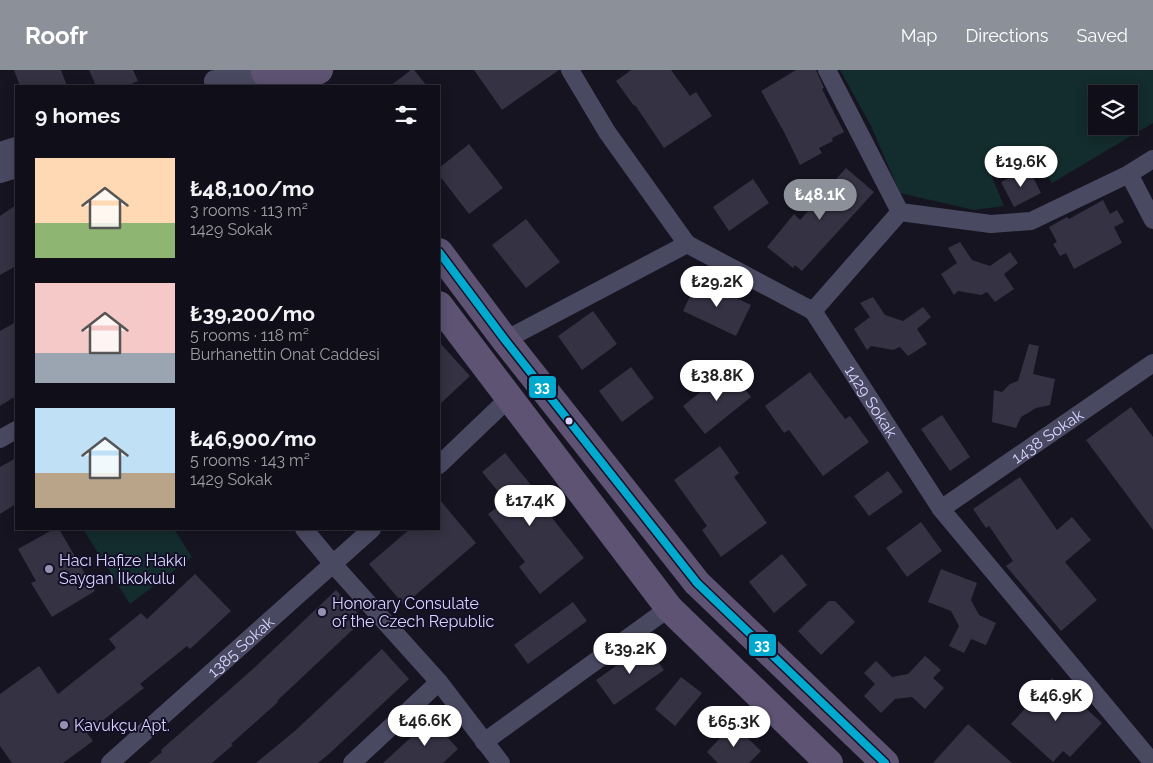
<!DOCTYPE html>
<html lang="en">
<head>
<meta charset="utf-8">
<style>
  :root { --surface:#100f19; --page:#191822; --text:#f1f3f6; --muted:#9c9ca2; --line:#302f38; --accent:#8c9099 }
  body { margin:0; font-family:Raleway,sans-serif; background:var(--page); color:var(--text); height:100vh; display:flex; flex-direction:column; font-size:19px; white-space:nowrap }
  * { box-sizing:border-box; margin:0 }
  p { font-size:16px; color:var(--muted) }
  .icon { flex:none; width:28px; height:28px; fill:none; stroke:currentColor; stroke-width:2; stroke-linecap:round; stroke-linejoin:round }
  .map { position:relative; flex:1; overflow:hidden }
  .details { position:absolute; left:15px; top:15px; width:425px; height:445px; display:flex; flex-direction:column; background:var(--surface); border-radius:0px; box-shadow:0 2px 12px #0003,0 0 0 1px var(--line) }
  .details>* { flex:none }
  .controls { position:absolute; left:1088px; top:15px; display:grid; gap:10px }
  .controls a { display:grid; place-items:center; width:50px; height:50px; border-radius:0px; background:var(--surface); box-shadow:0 2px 12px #0003,0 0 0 1px var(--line); font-size:25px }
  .price { position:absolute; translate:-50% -42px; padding:0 11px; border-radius:18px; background:#fff; color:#222; font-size:16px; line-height:32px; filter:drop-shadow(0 1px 2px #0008) }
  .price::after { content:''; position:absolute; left:50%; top:30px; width:15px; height:11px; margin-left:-8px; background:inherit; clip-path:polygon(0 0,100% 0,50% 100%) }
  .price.selected { background:var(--accent); color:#fff }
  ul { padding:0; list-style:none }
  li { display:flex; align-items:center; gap:15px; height:125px; padding:0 20px }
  li span { display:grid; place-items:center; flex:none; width:140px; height:100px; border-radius:0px; color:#555 }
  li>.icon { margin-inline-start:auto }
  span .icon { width:60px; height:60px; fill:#fffc; stroke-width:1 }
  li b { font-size:21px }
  h2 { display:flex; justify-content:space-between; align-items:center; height:60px; padding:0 20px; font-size:21px }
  header { display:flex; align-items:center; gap:30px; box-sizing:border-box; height:70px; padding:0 25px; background:var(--accent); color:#fff }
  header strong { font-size:24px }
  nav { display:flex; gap:28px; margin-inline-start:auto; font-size:18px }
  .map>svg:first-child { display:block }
  .green { fill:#132c2d; fill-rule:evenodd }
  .building { fill:#343243 }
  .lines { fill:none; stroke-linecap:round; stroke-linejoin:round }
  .minor { stroke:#4a4962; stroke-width:18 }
  .tertiary { stroke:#4a4962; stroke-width:22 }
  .primary { stroke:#5e5373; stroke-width:28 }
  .bus-1-casing { stroke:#130f26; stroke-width:11 }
  .bus-1 { stroke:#00a9ce; stroke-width:8 }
  .bus-dot { fill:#d9d4ff; stroke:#130f26; stroke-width:2 }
  .poi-dot { fill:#9591b1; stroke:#130f26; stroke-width:2 }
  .labels { text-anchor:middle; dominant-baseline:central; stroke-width:4; stroke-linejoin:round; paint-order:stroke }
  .street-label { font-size:16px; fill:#d9d4ff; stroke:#130f26 }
  .poi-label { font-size:16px; fill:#d9d4ff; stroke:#130f26; text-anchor:start }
  .line-badge { stroke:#130f26; stroke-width:2 }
  .badge-label { font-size:14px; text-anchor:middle; font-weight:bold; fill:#fff }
</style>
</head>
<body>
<header>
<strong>Roofr</strong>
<nav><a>Map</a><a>Directions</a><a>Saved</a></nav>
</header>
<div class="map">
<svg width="1153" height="693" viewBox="0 0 1153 693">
  <rect width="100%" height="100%" fill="#161421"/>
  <g class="green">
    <path d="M840,0H1153V53L1052,113L1030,80L990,102L1004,136L974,140L900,123L871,56ZM1096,24H1129V56H1096Z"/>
    <polygon points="83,459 174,459 192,487 130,534"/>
  </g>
  <g class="building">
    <polygon points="14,0 61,0 67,16 20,16"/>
    <polygon points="89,0 133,0 138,11 127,16 96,16"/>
    <polygon points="411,0 414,0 427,16 390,16"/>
    <polygon points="474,0 559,0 502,40"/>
    <polygon points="631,0 671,0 690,26 696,22 712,46 664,78 635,35 634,36 616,11"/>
    <polygon points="796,0 816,0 824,18 822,19 844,62 832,68 833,71 819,78 822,83 800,95 784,62 761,21"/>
    <polygon points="469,74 503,118 469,144 439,105 439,98"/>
    <polygon points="846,98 874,122 802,201 795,195 793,198 767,177 794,144 800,150"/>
    <polygon points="1030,101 1041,123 1014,137 1001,112 1019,103 1020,106"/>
    <polygon points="753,109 769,133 729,161 713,137"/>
    <polygon points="1103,130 1110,144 1117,140 1124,152 1114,157 1122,173 1074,199 1066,183 1060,186 1053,174 1057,172 1049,157 1067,147 1069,149"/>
    <polygon points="16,135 16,196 0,205 0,146"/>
    <polygon points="526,149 560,192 526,218 492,175"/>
    <polygon points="960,172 972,190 990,196 1010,182 1018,193 1004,204 1014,219 995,232 987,222 981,225 958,221 954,225 941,204 957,193 948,178"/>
    <polygon points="698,210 751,235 736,266 683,241"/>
    <polygon points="873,227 885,245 903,251 923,237 931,247 917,259 927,274 908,286 900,277 893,280 871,276 867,280 854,259 870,247 860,233"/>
    <polygon points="593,241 617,274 582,300 558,266"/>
    <polygon points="16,252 16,326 0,336 0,261"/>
    <polygon points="439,272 470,306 439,335"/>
    <polygon points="1029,274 1039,276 1033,304 1055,309 1050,335 1036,338 1021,347 1016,358 992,352 994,320 1002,322 1010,314 1018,311"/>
    <polygon points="631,297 654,328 622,352 599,321"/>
    <polygon points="729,299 751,327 705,364 683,336"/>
    <polygon points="810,302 845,349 850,346 869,372 823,406 789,360 784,363 765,336"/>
    <polygon points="1131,337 1153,367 1153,460 1086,370"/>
    <polygon points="942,345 970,387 950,401 921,359"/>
    <polygon points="720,376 739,403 734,407 767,453 721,487 702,460 707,456 674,410"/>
    <polygon points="505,383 552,441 549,444 584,488 540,524 519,497 525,492 488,444 506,431 482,402"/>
    <polygon points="16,388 16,434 0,444 0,397"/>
    <polygon points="888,401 903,422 869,446 854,426"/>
    <polygon points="1020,407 1057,460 1072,447 1091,470 1065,492 1097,530 1061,561 1006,496 1013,491 989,456 986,458 973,439"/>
    <polygon points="439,429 476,473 404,535 369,494 410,459 439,459"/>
    <polygon points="921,452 942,481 907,507 886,478"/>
    <polygon points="54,459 59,459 95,521 52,547 31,513 36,511 18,479"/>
    <polygon points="782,484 807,515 774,543 749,512"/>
    <polygon points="941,499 977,513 971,530 979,545 996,553 986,575 971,569 964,583 949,576 959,556 951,541 928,532"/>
    <polygon points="195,504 231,541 190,579 187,576 140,614 144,618 87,663 93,671 63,693 12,693 0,676 0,624 39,596 58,624 116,578 109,569 141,543 147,549"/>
    <polygon points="336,520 364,549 277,631 278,632 231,674 233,675 212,693 149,693 162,682 161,680 254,598"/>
    <polygon points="829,531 835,531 855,552 821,585 798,561"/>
    <polygon points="573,532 587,551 528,594 514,575"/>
    <polygon points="646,575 664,600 614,635 596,610"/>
    <polygon points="382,579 409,609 330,683 318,693 256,693 296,660"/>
    <polygon points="925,586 941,600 933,608 944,618 925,639 912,627 895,629 881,643 864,626 875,614 864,603 876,591 892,607 908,604"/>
    <polygon points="681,607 702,623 675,656 655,639"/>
    <polygon points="1052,608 1102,653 1070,687 1063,681 1053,692 1011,654"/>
    <polygon points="431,649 458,679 443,693 383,693"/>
    <polygon points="733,654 761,681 749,693 718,693 707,682"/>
    <polygon points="968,654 1012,693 933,693"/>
  </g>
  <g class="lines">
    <g class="minor">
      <path id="s1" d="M570,0L607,62L687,174L813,241L941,439L1153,693"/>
      <polyline points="827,0 900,142"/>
      <polyline points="1129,104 1153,150"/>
      <polyline points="813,241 900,142 991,154 1031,151 1129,104 1153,89"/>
      <polyline points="505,270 687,174"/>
      <polyline points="0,369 16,360"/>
      <polyline points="439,395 508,329"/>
      <path id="s2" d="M941,439L1153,293"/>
      <polyline points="304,459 333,494 439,612 501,693"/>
      <polyline points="484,672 669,538"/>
      <path id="s3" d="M110,693L372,459"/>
      <polyline points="352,693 439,612"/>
    </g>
    <g class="tertiary">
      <polyline points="215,11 265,2"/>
      <polyline points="0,83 16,78"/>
      <polyline points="0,102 16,97"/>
    </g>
    <g class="primary">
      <polyline points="265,2 306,7 319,0"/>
      <polyline points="439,182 505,270 697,513 885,693"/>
      <polyline points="439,235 669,538 829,693"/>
    </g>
    <g class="bus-1-casing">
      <polyline id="bus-1" points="439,182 505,270 697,513 885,693"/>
    </g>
    <use href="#bus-1" class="bus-1"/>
  </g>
  <circle class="bus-dot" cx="569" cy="351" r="4.5"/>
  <g class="poi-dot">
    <circle cx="49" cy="499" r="5"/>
    <circle cx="322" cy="542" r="5"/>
    <circle cx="64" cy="655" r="5"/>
  </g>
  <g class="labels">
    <g class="street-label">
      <text stroke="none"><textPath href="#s1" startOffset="460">1429 Sokak</textPath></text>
      <text stroke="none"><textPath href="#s2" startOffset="129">1438 Sokak</textPath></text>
      <text stroke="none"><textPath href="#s3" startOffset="175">1385 Sokak</textPath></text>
    </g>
    <g class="poi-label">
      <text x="59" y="490">Hacı Hafize Hakkı<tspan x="59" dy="18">Saygan İlkokulu</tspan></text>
      <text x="332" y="533">Honorary Consulate<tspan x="332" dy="18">of the Czech Republic</tspan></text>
      <text x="74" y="655">Kavukçu Apt.</text>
    </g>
  </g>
  <g class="line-badge">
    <rect x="528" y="305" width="29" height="24" rx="5" fill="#00a9ce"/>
    <rect x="748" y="563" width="29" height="24" rx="5" fill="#00a9ce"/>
  </g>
  <g class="badge-label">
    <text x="542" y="322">33</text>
    <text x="762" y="580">33</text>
  </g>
</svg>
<div class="controls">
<a><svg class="icon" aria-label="layers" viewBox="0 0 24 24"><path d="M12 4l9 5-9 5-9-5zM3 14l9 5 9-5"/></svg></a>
</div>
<b class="price" style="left:1021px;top:118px">₺19.6K</b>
<b class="price selected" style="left:820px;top:151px">₺48.1K</b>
<b class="price" style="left:717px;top:238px">₺29.2K</b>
<b class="price" style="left:717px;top:332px">₺38.8K</b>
<b class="price" style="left:530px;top:457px">₺17.4K</b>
<b class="price" style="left:630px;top:605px">₺39.2K</b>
<b class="price" style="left:1056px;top:652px">₺46.9K</b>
<b class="price" style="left:425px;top:677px">₺46.6K</b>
<b class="price" style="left:734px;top:678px">₺65.3K</b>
<section class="details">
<h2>9 homes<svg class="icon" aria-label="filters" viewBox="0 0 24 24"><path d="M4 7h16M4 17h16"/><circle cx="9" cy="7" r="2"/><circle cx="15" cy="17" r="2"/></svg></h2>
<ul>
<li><span style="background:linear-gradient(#ffd9b3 65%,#8fb573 0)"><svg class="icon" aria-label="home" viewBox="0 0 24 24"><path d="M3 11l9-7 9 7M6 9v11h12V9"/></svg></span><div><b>₺48,100/mo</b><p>3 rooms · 113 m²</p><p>1429 Sokak</p></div></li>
<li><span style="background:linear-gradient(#f6c9c9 70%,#9aa5b1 0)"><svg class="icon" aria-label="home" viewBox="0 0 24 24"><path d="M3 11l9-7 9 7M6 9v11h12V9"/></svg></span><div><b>₺39,200/mo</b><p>5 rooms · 118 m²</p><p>Burhanettin Onat Caddesi</p></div></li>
<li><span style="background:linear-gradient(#bfe0f5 65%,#b9a48a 0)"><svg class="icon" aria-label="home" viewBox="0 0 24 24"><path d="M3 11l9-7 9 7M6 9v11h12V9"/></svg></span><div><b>₺46,900/mo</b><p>5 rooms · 143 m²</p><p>1429 Sokak</p></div></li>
</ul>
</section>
</div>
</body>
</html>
